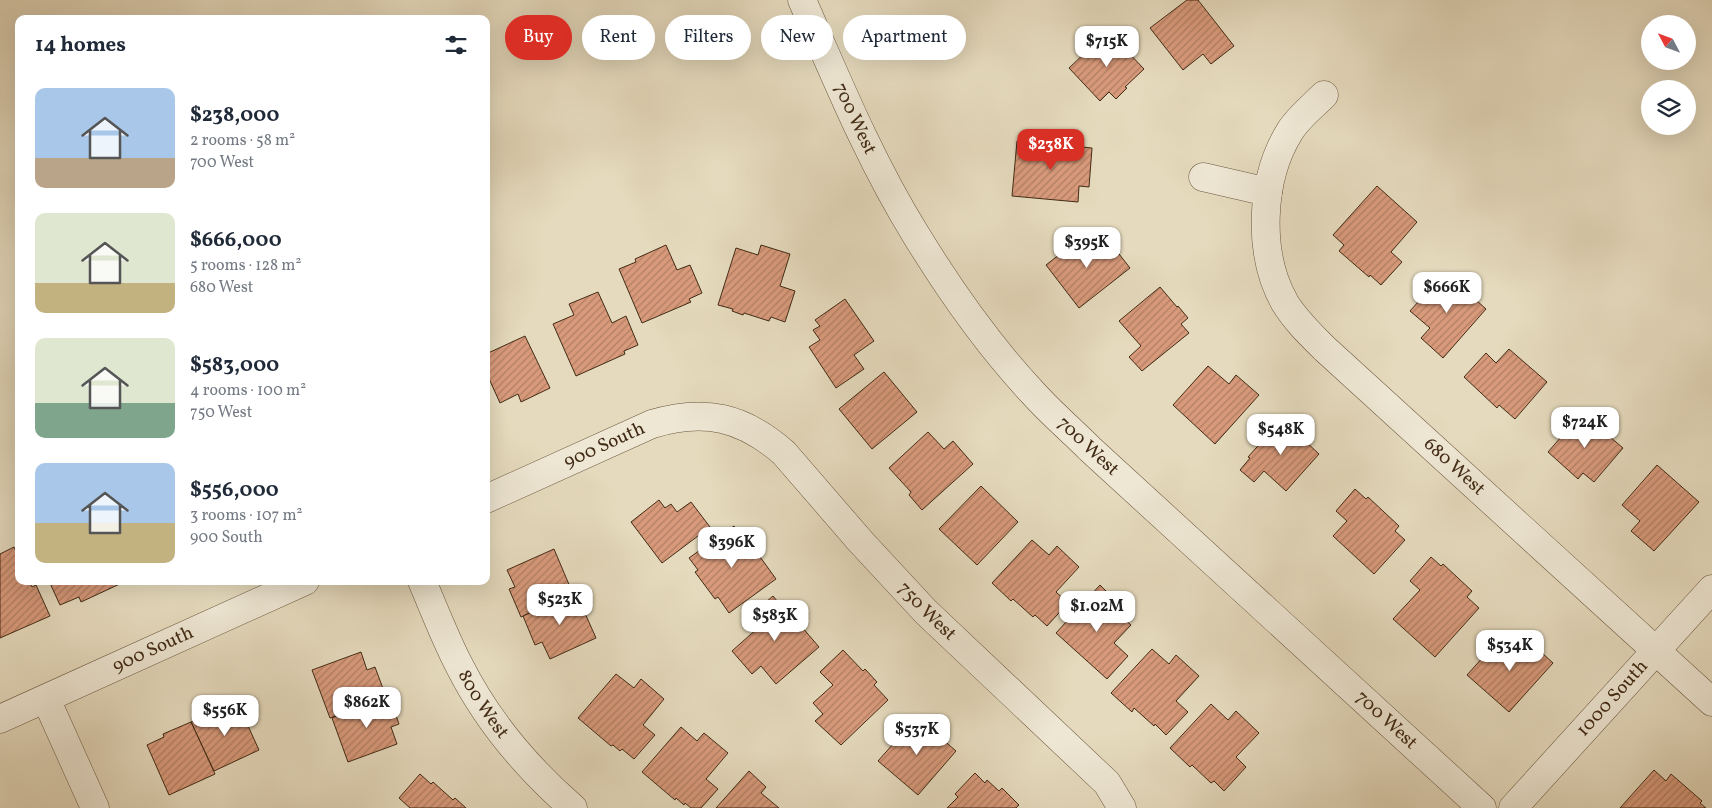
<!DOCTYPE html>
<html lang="en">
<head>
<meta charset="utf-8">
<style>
  :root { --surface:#fff; --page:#f6f6f7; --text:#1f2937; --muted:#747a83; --accent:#d93025 }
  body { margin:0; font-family:Vollkorn,serif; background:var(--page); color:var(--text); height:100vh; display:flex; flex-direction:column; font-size:19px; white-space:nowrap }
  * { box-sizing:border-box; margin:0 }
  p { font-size:16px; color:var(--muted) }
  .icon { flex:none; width:28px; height:28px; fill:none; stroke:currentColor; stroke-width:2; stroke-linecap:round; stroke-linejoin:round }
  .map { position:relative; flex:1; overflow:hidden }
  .panel { position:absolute; left:15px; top:15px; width:475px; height:570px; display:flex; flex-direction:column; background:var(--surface); border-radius:10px; box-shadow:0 5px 20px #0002 }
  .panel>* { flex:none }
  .hud { position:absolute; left:505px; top:15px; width:475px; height:45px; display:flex; gap:10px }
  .needle { width:32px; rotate:311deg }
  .tools { position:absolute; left:1641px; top:15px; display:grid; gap:10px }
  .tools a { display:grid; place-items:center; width:55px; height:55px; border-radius:50%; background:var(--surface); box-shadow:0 5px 20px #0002; font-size:25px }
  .price { position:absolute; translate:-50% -42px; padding:0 11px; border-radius:10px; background:#fff; color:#222; font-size:16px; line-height:32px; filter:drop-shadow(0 1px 2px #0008) }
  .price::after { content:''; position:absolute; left:50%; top:30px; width:15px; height:11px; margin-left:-8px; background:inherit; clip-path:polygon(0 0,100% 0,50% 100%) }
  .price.active { background:var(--accent); color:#fff }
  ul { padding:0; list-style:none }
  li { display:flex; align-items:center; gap:15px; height:125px; padding:0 20px }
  li span { display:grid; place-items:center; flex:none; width:140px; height:100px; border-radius:10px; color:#555 }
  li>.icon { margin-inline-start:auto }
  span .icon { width:60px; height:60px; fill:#fffc; stroke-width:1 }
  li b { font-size:21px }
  h2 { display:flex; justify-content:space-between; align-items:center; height:60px; padding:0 20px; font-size:21px }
  .tag { padding:0 18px; border-radius:22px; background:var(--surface); box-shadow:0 5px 20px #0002; font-size:18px; line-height:45px }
  .tag.active { background:var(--accent); color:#fff }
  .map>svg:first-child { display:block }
  .building { fill:url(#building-hatch); stroke:#422b15 }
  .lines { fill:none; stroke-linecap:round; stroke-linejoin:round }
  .minor-casing { stroke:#6b573f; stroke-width:29 }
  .minor { stroke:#eee7d4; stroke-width:28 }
  .labels { text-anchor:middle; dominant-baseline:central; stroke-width:5; stroke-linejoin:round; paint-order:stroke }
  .street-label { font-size:19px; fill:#422b15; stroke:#eee7d4 }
</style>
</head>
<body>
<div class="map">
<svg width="1712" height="808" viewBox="0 0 1712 808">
  <defs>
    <pattern id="building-hatch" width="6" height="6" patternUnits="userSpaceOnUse" patternTransform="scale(1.25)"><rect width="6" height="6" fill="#d89a7b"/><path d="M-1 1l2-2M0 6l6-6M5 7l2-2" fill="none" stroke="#b17e64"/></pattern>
  </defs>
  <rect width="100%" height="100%" fill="#e5dabd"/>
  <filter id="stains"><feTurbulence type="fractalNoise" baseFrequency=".004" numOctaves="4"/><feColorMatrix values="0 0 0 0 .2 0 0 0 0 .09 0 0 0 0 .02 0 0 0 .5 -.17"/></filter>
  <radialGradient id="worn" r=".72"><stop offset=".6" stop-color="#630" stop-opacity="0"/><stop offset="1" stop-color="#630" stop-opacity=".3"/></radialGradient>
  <g class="building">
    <polygon points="1187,0 1198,0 1234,46 1211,64 1203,54 1183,70 1150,28"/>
    <polygon points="1108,31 1144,69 1125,87 1127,88 1116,99 1109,92 1100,101 1069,68"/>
    <polygon points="1017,141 1092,148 1089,187 1079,186 1078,202 1012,196"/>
    <polygon points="1377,186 1417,222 1391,252 1402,262 1381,285 1370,275 1369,277 1339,251 1344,245 1333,235"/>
    <polygon points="1087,233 1102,253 1112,245 1130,268 1079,308 1046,265"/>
    <polygon points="666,245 677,270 690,265 702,293 689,299 691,302 642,323 619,269 636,262 635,259"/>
    <polygon points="761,245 790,254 780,286 795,291 785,322 771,317 769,321 744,313 743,315 732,311 733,309 718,305 736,248 758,255"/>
    <polygon points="1445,272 1486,309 1443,358 1421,338 1430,328 1410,311"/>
    <polygon points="1160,287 1177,307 1178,306 1188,318 1181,324 1189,333 1142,371 1129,357 1141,346 1119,321"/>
    <polygon points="598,292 612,323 626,316 638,345 624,351 625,354 576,376 553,324 574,315 569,304"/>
    <polygon points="845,299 874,341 854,355 864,369 836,388 809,347 820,340 813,330 820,326 815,320"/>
    <polygon points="525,336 550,388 521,402 518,394 500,403 486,372 486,354"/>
    <polygon points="1509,349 1547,382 1515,419 1499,405 1497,408 1464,377 1486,353 1496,363"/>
    <polygon points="1208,366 1229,384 1236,375 1259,395 1215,444 1173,405"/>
    <polygon points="884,372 917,412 872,449 839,409"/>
    <polygon points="1582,413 1623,448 1594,482 1583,473 1578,479 1548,452"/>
    <polygon points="1283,418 1306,438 1304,440 1319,454 1286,491 1264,471 1254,482 1240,470 1250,458 1248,457"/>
    <polygon points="928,432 944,449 953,441 973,464 922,510 909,495 911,492 889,468"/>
    <polygon points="1657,465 1699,502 1654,551 1631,531 1640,521 1622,505"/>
    <polygon points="981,486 1018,522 977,565 939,529"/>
    <polygon points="1355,489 1366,499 1368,497 1399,526 1395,531 1405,540 1374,574 1333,536 1347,521 1336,511"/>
    <polygon points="659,500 665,508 671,504 677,512 691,502 710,527 662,563 631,522"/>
    <polygon points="734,526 743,538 745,536 776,579 729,613 718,597 715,599 695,572 698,570 689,558"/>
    <polygon points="1032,540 1049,555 1057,546 1079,567 1056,592 1068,603 1047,626 1035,615 1033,617 1013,599 1011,601 992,583"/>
    <polygon points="14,547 19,558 19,581 29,581 32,587 36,585 50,616 0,638 0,554"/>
    <polygon points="554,549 573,594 521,617 509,589 515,587 507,570"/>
    <polygon points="1431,557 1441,566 1443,564 1472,591 1467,597 1479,608 1435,657 1393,619 1420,590 1410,581"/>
    <polygon points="49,581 123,581 124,582 81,602 79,597 60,605"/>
    <polygon points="1100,585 1109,594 1103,600 1131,625 1114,643 1128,656 1107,679 1056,633"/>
    <polygon points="576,593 596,638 550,659 542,642 535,645 523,616"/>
    <polygon points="773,596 782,607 784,606 819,647 776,684 761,666 752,674 732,651 759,627 750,616"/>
    <polygon points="1503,635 1522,652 1530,642 1553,663 1509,712 1467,675"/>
    <polygon points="1152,649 1169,664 1176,655 1199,676 1176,701 1188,712 1166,735 1155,724 1154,726 1134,708 1132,712 1111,693"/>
    <polygon points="843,650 863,671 865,669 877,682 874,685 888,700 841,745 815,721 823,714 813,703 833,685 820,672"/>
    <polygon points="361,652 367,670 375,667 385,694 388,693 389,696 330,718 312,670"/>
    <polygon points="616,674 634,688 641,679 664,699 643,725 655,735 634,759 622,749 620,751 613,745 611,746 578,718"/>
    <polygon points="389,696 399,724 391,727 397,744 348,762 332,718"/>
    <polygon points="238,704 259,750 214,771 191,722 219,709 221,711"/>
    <polygon points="1211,704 1228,720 1236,711 1259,733 1236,757 1246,767 1224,791 1214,781 1211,783 1192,765 1190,767 1170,748"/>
    <polygon points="917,717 956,751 918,795 878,761"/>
    <polygon points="191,722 215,774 169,795 147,745 164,737 163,734"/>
    <polygon points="681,727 697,741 704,733 728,753 706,779 718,789 701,808 691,808 685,803 684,805 676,798 675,800 642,772"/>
    <polygon points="1654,770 1666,781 1671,774 1702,801 1700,803 1706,808 1620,808"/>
    <polygon points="749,771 766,787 761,793 779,808 716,808"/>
    <polygon points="975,773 985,783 987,780 999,791 1002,788 1019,805 1016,808 947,808 958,797 955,794"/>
    <polygon points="420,774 431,784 433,782 453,800 455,798 466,808 410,808 399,798"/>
  </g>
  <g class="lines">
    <g class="minor-casing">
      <g id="minor">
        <path id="s1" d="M802,0C837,80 870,161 916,235C949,289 990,347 1033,393C1051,413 1071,430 1090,449L1482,808"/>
        <path id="s2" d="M1324,95C1313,106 1298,118 1290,131C1260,179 1257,254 1285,303C1296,321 1311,335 1325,349L1712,702"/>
        <polyline points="1203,177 1268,192"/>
        <path id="s3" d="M486,499L652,424C705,408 743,417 784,453L861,542L926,612L1107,783L1122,808"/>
        <path id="s4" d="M422,581C434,609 445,638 459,665C487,721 526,767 573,808"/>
        <polyline points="46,699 95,808"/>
        <path id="s5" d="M0,719L305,581"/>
        <path id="s6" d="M1513,808L1712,589"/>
      </g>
    </g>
    <use href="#minor" class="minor"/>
  </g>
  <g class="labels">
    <g class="street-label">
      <text stroke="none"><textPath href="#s1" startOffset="130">700 West</textPath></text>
      <text stroke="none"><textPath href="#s3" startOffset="130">900 South</textPath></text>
      <text stroke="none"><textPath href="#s1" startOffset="535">700 West</textPath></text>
      <text stroke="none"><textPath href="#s2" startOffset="465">680 West</textPath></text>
      <text stroke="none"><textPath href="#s3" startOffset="538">750 West</textPath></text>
      <text stroke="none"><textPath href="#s5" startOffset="168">900 South</textPath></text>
      <text stroke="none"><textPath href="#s6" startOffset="148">1000 South</textPath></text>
      <text stroke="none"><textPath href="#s4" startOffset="138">800 West</textPath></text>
      <text stroke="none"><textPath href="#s1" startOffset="940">700 West</textPath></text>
    </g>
  </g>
  <rect width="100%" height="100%" filter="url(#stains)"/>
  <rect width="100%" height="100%" fill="url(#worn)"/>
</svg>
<div class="tools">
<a><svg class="needle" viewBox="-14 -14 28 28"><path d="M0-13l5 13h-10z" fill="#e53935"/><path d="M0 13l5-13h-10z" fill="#747a83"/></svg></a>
<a><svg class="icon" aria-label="layers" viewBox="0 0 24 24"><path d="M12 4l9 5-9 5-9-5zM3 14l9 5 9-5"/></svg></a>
</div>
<b class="price" style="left:1107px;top:68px">$715K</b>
<b class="price active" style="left:1051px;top:171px">$238K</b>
<b class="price" style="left:1087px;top:269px">$395K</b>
<b class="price" style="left:1447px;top:314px">$666K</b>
<b class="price" style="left:1585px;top:449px">$724K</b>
<b class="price" style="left:1281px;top:456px">$548K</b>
<b class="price" style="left:732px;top:569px">$396K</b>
<b class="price" style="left:560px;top:626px">$523K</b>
<b class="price" style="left:1097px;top:633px">$1.02M</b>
<b class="price" style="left:775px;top:642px">$583K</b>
<b class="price" style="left:1510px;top:672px">$534K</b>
<b class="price" style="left:367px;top:729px">$862K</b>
<b class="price" style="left:225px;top:737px">$556K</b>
<b class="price" style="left:917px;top:756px">$537K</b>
<div class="hud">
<a class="tag active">Buy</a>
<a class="tag">Rent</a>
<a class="tag">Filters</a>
<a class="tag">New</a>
<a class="tag">Apartment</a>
</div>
<section class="panel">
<h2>14 homes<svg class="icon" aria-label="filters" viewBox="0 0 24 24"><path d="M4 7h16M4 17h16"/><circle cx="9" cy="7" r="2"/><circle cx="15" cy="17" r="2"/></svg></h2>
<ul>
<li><span style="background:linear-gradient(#a9c7e8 70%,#b9a48a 0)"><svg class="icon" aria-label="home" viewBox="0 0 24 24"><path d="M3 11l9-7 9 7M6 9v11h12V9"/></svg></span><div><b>$238,000</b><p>2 rooms · 58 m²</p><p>700 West</p></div></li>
<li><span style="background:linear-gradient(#dfe7d0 70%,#c2b280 0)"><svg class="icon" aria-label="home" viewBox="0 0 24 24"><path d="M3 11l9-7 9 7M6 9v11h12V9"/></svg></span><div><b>$666,000</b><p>5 rooms · 128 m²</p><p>680 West</p></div></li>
<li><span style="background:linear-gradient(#dfe7d0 65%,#7fa58c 0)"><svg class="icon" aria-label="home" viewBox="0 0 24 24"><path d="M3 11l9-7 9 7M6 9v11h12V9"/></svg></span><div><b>$583,000</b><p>4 rooms · 100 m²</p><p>750 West</p></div></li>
<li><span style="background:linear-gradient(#a9c7e8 60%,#c2b280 0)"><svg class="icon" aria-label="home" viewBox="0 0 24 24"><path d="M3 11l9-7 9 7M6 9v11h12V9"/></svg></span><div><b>$556,000</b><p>3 rooms · 107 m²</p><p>900 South</p></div></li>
</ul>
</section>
</div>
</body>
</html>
